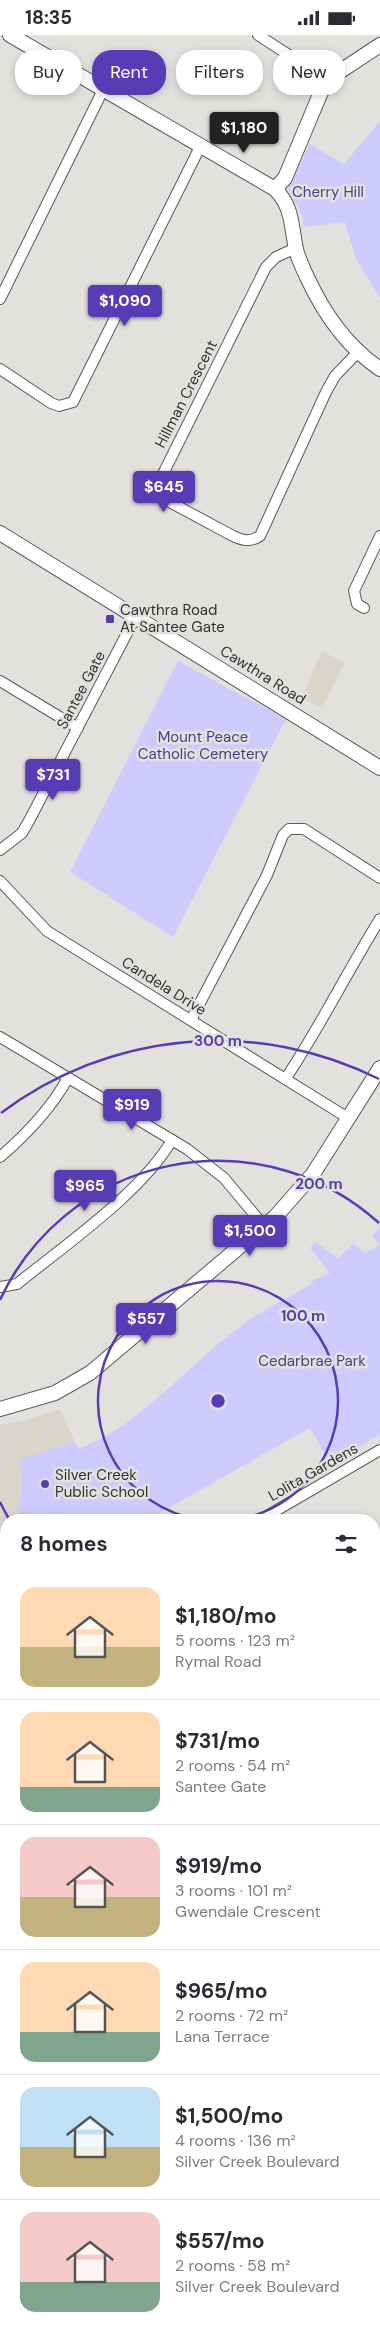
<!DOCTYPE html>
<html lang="en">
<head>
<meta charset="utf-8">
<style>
  :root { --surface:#fff; --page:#f7f7f7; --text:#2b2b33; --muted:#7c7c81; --line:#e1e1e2; --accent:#573db5 }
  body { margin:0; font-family:"DM Sans",sans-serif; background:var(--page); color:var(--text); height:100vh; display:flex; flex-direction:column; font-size:19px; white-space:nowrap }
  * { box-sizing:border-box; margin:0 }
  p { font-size:16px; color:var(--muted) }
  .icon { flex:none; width:28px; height:28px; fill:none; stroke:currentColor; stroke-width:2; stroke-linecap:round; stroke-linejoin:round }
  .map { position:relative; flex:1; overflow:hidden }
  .side { position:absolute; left:0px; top:1479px; width:380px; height:821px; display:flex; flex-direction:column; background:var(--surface); border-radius:20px 20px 0 0; box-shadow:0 2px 8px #0003 }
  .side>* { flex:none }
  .guide { position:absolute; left:15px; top:15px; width:350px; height:45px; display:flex; gap:10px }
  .price { position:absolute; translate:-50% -42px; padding:0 11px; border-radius:5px; background:var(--accent); color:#fff; font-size:16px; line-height:32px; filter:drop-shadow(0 1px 2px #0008) }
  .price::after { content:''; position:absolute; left:50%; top:30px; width:15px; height:11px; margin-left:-8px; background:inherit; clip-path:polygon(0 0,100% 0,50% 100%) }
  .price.selected { background:#222; color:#fff }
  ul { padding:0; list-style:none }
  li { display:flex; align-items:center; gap:15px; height:125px; padding:0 20px }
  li+li { border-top:1px solid var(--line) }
  li span { display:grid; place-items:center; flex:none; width:140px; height:100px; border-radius:15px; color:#555 }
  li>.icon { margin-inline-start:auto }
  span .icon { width:60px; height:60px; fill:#fffc; stroke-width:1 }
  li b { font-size:21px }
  h2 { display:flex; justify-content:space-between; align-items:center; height:60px; padding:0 20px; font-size:21px }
  .pill { padding:0 18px; border-radius:20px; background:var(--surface); box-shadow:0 2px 8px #0003; font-size:18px; line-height:45px }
  .pill.selected { background:var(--accent); color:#fff }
  .status { display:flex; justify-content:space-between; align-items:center; height:35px; padding:0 25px; background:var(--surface); direction:ltr }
  .status svg { height:14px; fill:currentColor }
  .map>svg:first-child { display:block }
  .built { fill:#d9d5ca }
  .green { fill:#cecbfc }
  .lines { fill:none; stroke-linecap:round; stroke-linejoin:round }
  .street-casing { stroke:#5a5956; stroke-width:12 }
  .secondary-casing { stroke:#5a5956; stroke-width:16 }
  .primary-casing { stroke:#bebebd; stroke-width:18 }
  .street { stroke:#fff; stroke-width:10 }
  .secondary { stroke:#fff; stroke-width:14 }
  .primary { stroke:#e9d091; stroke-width:15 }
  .rail { stroke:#807f7d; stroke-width:2.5; stroke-dasharray:9 9; stroke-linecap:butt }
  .ring { fill:none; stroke:#573db5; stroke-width:2.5 }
  .poi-dot { fill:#573db5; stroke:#e2e1de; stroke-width:2 }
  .labels { text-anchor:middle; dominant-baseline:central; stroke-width:5; stroke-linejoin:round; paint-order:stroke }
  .park-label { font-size:15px; fill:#4a3d8b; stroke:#e2e1de }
  .street-label { font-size:15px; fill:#343332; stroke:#e2e1de }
  .poi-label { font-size:15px; fill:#343332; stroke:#e2e1de; text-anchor:start }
  .centre { fill:#573db5; stroke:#e2e1de; stroke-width:2.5 }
  .ring-label { font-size:15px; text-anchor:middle; font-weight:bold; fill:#573db5; stroke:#e2e1de; stroke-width:5; stroke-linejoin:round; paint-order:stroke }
</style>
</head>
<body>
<div class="status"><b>18:35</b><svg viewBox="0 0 49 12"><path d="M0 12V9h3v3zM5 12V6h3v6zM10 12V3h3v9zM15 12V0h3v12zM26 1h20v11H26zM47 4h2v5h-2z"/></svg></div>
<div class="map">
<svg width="380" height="2299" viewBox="0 0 380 2299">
  <rect width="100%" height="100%" fill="#e2e1de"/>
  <g class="built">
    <polygon points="322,616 345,628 322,673 302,662"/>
    <polygon points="60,1374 78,1414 100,1485 6,1485 6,1564 0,1568 0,1390 26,1385"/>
    <polygon points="380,1653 380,1675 374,1672 374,1657"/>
    <polygon points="374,1903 380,1907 380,1988 374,2000"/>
    <polygon points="380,2059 380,2143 377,2148 374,2146 374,2071"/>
    <polygon points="374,2232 380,2236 380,2299 253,2299 256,2294 374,2294"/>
    <polygon points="109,2294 223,2294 220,2299 106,2299"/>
  </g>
  <g class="green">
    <polygon points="380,86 380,263 356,224 345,187 303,192 303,183 288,153 310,109 344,129"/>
    <polygon points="178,626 286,684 173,902 70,837"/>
    <path d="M380,1192V1399L331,1430L310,1393L147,1485H19L20,1462L22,1461L21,1424L75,1407L79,1414C145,1388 190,1326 248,1286C268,1272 292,1261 313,1248L312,1246L330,1238L310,1213L315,1207L338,1223L353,1209L365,1218L379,1210L372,1201Z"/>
    <polygon points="6,1510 6,1564 0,1568 0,1511"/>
    <polygon points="377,1721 380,1723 380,1754 374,1763 374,1723"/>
  </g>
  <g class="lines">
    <g class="street-casing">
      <g id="street">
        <polyline points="258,0 329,46"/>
        <path d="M296,213L276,222L266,232L161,443C159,453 160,457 166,465L233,501C244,506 250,507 260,501L326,357L335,341L358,317"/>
        <polyline points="0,264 103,55"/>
        <polyline points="0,334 51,368 59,371 73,367 201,110"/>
        <polyline points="364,573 357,569 354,556 380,501"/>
        <polyline points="0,646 78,693"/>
        <polyline points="0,815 22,798 30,784 136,581"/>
        <polyline points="0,846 47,896 348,1083"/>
        <polyline points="191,985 267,840 283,800 289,794 304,794 380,843"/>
        <polyline points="0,1002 187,1114 224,1143 264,1191"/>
        <path d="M286,1043C320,992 347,937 380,884"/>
        <path d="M0,1122C27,1099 50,1075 68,1043"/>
        <path d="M0,1252L17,1249C65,1210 141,1158 172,1105"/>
        <polyline points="260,1485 380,1415"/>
        <polyline points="0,1632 6,1628"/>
        <polyline points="0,1651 6,1662"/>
        <polyline points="0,1747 6,1743"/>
        <polyline points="0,1966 6,1954"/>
        <polyline points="0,1976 6,1980"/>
        <polyline points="374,2009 380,2013"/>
        <polyline points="0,2250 6,2254"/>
        <polyline points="65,2294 73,2299"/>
        <polyline points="27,2299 30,2294"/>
        <polyline points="103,2299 106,2294"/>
      </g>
    </g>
    <g class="secondary-casing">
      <g id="secondary">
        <path d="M10,0L275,154C293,172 291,191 296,214C298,224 303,233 307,242C324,279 346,311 380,334"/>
        <polyline points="275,154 285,143 321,57 336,39 380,10"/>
        <polyline points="0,498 380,733"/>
        <polyline points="0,1374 55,1358 90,1338 276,1181 313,1139 380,1033"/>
        <polyline points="374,2157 380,2161"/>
      </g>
    </g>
    <g class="primary-casing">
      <g id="primary">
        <polyline points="374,2034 380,2021"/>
        <polyline points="237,2299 239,2294"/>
      </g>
    </g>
    <use href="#street" class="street"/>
    <use href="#secondary" class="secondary"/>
    <use href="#primary" class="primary"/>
    <g class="rail">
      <polyline points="374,1643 380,1640"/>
      <polyline points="0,1854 6,1851"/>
    </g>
  </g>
  <g class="ring">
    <path d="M202 1485A120 120 0 1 1 234 1485"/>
    <path d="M9 1484A240 240 0 0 1 0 1467M0 1265A240 240 0 0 1 379 1188"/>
    <path d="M1 1078A360 360 0 0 1 379 1044"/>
  </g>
  <g class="poi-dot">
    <rect x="105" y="579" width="10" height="10" rx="2.5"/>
    <circle cx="45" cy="1449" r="5"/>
  </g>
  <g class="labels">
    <g class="park-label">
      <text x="328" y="157">Cherry Hill</text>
      <text x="203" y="702">Mount Peace<tspan x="203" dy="17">Catholic Cemetery</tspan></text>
      <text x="312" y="1326">Cedarbrae Park</text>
    </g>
    <g class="street-label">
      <text transform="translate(186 359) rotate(-63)">Hillman Crescent</text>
      <text transform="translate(263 640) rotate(32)">Cawthra Road</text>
      <text transform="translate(81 655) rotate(-62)">Santee Gate</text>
      <text transform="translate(164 951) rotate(32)">Candela Drive</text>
      <text transform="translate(313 1437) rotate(-30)">Lolita Gardens</text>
    </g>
    <g class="poi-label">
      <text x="120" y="575">Cawthra Road<tspan x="120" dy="17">At Santee Gate</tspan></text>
      <text x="55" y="1440">Silver Creek<tspan x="55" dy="17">Public School</tspan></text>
    </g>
  </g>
  <circle cx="218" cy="1366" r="8" class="centre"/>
  <g class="ring-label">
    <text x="218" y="1011">300 m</text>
    <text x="319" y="1154">200 m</text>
    <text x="303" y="1286">100 m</text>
  </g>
</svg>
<b class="price selected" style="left:244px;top:119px">$1,180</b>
<b class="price" style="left:125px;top:292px">$1,090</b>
<b class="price" style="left:164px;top:478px">$645</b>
<b class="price" style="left:53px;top:766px">$731</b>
<b class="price" style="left:132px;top:1096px">$919</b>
<b class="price" style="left:85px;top:1177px">$965</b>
<b class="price" style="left:250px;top:1222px">$1,500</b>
<b class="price" style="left:146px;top:1310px">$557</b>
<div class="guide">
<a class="pill">Buy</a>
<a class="pill selected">Rent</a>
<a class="pill">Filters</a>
<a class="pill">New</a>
</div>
<section class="side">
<h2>8 homes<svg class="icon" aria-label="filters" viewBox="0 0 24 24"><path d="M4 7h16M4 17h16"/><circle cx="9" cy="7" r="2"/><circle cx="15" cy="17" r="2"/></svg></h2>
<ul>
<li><span style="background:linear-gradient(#ffd9b3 60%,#c2b280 0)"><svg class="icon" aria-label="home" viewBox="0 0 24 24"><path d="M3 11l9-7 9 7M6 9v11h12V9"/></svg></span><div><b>$1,180/mo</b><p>5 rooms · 123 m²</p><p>Rymal Road</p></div></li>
<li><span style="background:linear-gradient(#ffd9b3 75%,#7fa58c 0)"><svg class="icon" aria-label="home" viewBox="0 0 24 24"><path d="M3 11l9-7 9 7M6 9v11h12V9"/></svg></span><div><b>$731/mo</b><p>2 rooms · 54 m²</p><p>Santee Gate</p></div></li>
<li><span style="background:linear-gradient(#f6c9c9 60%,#c2b280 0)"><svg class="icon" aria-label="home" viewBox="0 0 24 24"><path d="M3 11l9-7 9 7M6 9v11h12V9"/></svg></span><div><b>$919/mo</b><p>3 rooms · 101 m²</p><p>Gwendale Crescent</p></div></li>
<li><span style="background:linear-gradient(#ffd9b3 70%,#7fa58c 0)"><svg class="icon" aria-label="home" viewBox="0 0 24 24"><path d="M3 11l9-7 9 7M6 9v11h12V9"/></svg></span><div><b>$965/mo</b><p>2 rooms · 72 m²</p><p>Lana Terrace</p></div></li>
<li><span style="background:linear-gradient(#bfe0f5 60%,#c2b280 0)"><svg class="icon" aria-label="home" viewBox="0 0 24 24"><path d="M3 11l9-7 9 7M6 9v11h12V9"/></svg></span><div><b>$1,500/mo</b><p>4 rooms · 136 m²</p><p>Silver Creek Boulevard</p></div></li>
<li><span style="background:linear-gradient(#f6c9c9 70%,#7fa58c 0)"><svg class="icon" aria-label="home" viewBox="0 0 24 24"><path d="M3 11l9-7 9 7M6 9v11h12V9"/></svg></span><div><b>$557/mo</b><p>2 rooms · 58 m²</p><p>Silver Creek Boulevard</p></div></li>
</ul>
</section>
</div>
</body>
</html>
